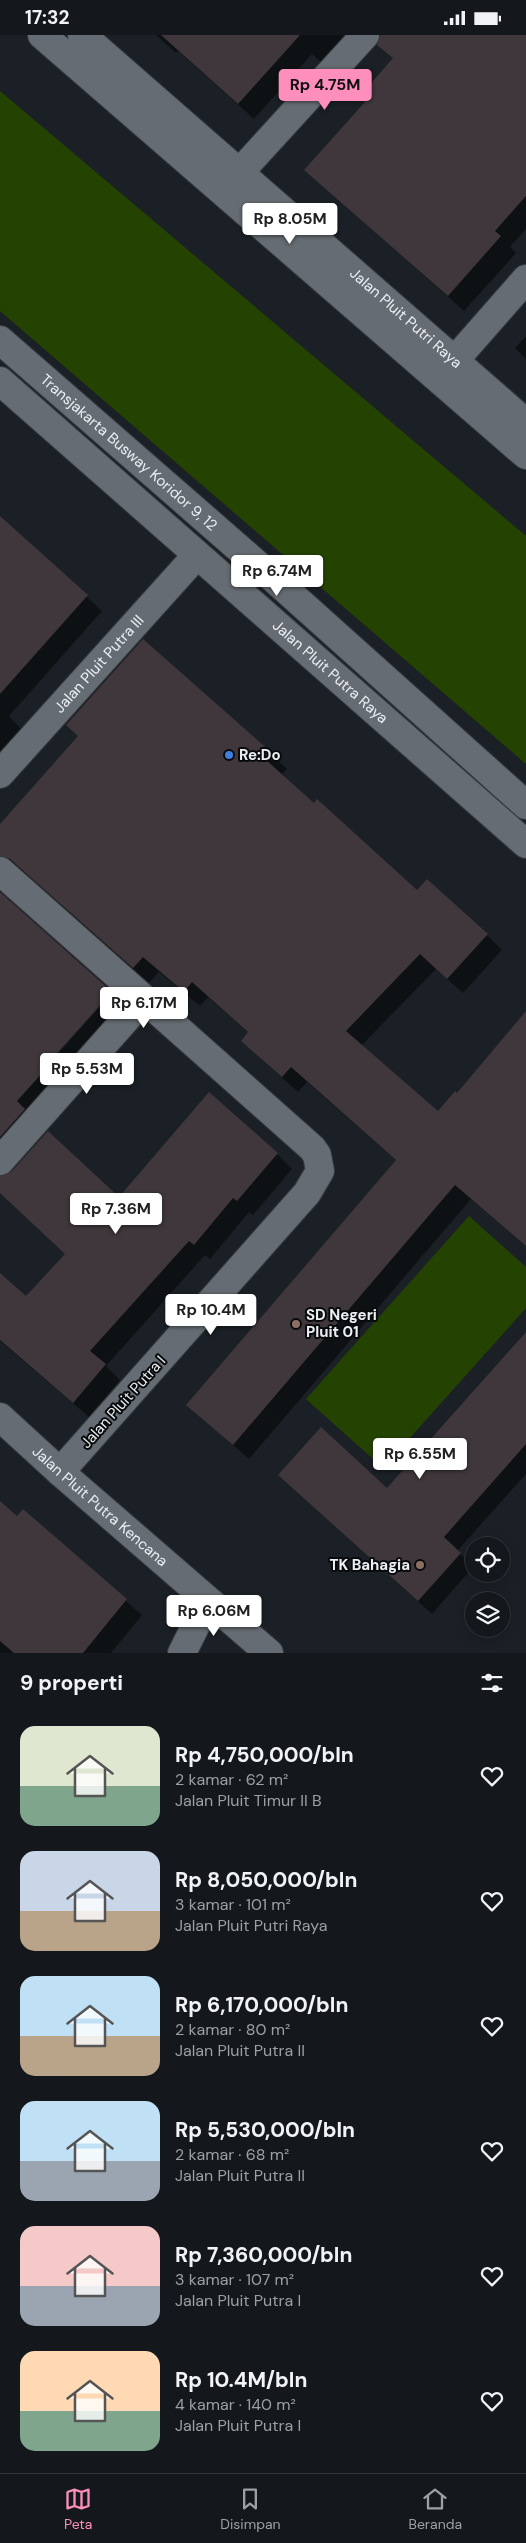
<!DOCTYPE html>
<html lang="id">
<head>
<meta charset="utf-8">
<style>
  :root { --surface:#14181c; --page:#212529; --text:#f1f3f6; --muted:#9da0a3; --line:#33373b; --accent:#fe8ebc }
  body { margin:0; font-family:"DM Sans",sans-serif; background:var(--page); color:var(--text); height:100vh; display:flex; flex-direction:column; font-size:19px; white-space:nowrap }
  * { box-sizing:border-box; margin:0 }
  p { font-size:16px; color:var(--muted) }
  .icon { flex:none; width:28px; height:28px; fill:none; stroke:currentColor; stroke-width:2; stroke-linecap:round; stroke-linejoin:round }
  .map { position:relative; height:1618px; overflow:hidden }
  .details { display:flex; flex-direction:column; background:var(--surface); flex:1 }
  .details>* { flex:none }
  .tools { position:absolute; left:465px; top:1502px; display:grid; gap:10px }
  .tools a { display:grid; place-items:center; width:45px; height:45px; border-radius:50%; background:var(--surface); box-shadow:0 2px 12px #0003,0 0 0 1px var(--line); font-size:25px }
  .price { position:absolute; translate:-50% -42px; padding:0 11px; border-radius:5px; background:#fff; color:#222; font-size:16px; line-height:32px; filter:drop-shadow(0 1px 2px #0008) }
  .price::after { content:''; position:absolute; left:50%; top:30px; width:15px; height:11px; margin-left:-8px; background:inherit; clip-path:polygon(0 0,100% 0,50% 100%) }
  .price.on { background:var(--accent); color:#111 }
  ul { padding:0; list-style:none }
  li { display:flex; align-items:center; gap:15px; height:125px; padding:0 20px }
  li span { display:grid; place-items:center; flex:none; width:140px; height:100px; border-radius:15px; color:#555 }
  li>.icon { margin-inline-start:auto }
  span .icon { width:60px; height:60px; fill:#fffc; stroke-width:1 }
  li b { font-size:21px }
  h2 { display:flex; justify-content:space-between; align-items:center; height:60px; padding:0 20px; font-size:21px }
  .status { display:flex; justify-content:space-between; align-items:center; height:35px; padding:0 25px; background:var(--surface); direction:ltr }
  .status svg { height:14px; fill:currentColor }
  .menu { display:flex; justify-content:space-around; align-items:center; height:70px; border-top:1px solid var(--line); background:var(--surface); font-size:14px; color:var(--muted) }
  .menu a { display:grid; justify-items:center; gap:2px }
  .menu .on { color:var(--accent) }
  .map>svg:first-child { display:block }
  .green { fill:#254300 }
  .shadow { fill:#0007 }
  .building { fill:#3f373b }
  .lines { fill:none; stroke-linecap:round; stroke-linejoin:round }
  .minor-casing { stroke:#383c41; stroke-width:30 }
  .minor { stroke:#666c73; stroke-width:28 }
  .shop-dot { fill:#3f7fe0; stroke:#080a0c; stroke-width:2 }
  .education-dot { fill:#8d6e63; stroke:#080a0c; stroke-width:2 }
  .labels { text-anchor:middle; dominant-baseline:central; stroke-width:4; stroke-linejoin:round; paint-order:stroke }
  .street-label { font-size:15px; fill:#ebeff3; stroke:#080a0c }
  .poi-label { font-size:15px; font-weight:bold; fill:#ebeff3; stroke:#080a0c; text-anchor:start }
</style>
</head>
<body>
<div class="status"><b>17:32</b><svg viewBox="0 0 49 12"><path d="M0 12V9h3v3zM5 12V6h3v6zM10 12V3h3v9zM15 12V0h3v12zM26 1h20v11H26zM47 4h2v5h-2z"/></svg></div>
<div class="map">
<svg width="526" height="1618" viewBox="0 0 526 1618">
  <rect width="100%" height="100%" fill="#1b2026"/>
  <g class="green">
    <polygon points="0,56 526,501 526,729 0,276"/>
    <polygon points="469,1181 526,1232 526,1273 383,1433 306,1364"/>
  </g>
  <g class="shadow">
    <polygon points="156,0 347,0 322,28 312,19 254,84 178,16 176,18"/>
    <polygon points="366,0 526,0 526,194 510,212 516,218 464,276 306,135 366,67 394,24 379,9 381,0"/>
    <polygon points="526,301 526,324 515,313"/>
    <polygon points="0,483 102,576 9,681 21,694 0,718"/>
    <polygon points="143,605 271,719 287,734 281,740 417,857 487,900 502,915 463,958 436,934 361,1011 438,1078 458,1059 526,977 526,1211 471,1164 249,1424 188,1370 397,1126 307,1047 298,1057 242,1006 249,998 208,962 200,971 159,937 149,948 27,839 19,836 0,848 0,791 79,702"/>
    <polygon points="0,854 36,1040 38,1041 112,958 127,973 0,1138"/>
    <polygon points="277,1119 292,1134 253,1180 249,1177 210,1224 205,1220 106,1331 120,1345 89,1382 0,1306 0,1240 27,1263 66,1219 0,1157 0,1142 119,1164"/>
    <polygon points="526,1324 526,1439 457,1516 473,1532 432,1579 279,1440 388,1454"/>
    <polygon points="0,1467 17,1483 23,1476 142,1580 111,1618 0,1618"/>
  </g>
  <g class="building">
    <polygon points="161,0 300,0 238,69"/>
    <polygon points="380,0 526,0 526,161 495,196 501,201 448,261 304,135 365,67 359,62 393,23 377,10"/>
    <polygon points="0,481 88,560 0,659"/>
    <polygon points="143,604 272,718 266,725 314,768 317,764 417,855 427,844 488,899 447,944 420,919 346,996 438,1076 455,1056 457,1058 526,976 526,1211 455,1150 233,1410 186,1370 396,1125 291,1032 282,1042 241,1006 248,997 192,947 184,957 143,922 133,933 10,824 0,821 0,789 78,701 66,690"/>
    <polygon points="0,857 112,957 41,1036 43,1037 17,1066 25,1074 0,1102"/>
    <polygon points="209,1057 278,1118 237,1166 233,1163 194,1210 189,1206 90,1316 106,1329 73,1368 0,1305 0,1238 26,1261 65,1219 0,1158 0,1141 12,1136 48,1096 119,1162"/>
    <polygon points="526,1297 526,1409 444,1502 461,1518 418,1566 278,1440 321,1392 387,1453"/>
    <polygon points="0,1466 17,1481 23,1474 127,1564 83,1618 14,1618 0,1606"/>
  </g>
  <g class="lines">
    <g class="minor-casing">
      <g id="minor">
        <polyline points="42,0 526,420"/>
        <path id="s1" d="M82,0L526,388"/>
        <polyline points="239,138 365,0"/>
        <path id="s2" d="M0,305L274,544L526,770"/>
        <polyline points="454,326 526,244"/>
        <path id="s3" d="M0,346L526,809"/>
        <path id="s4" d="M0,739L197,520"/>
        <polyline points="0,836 312,1113 317,1120 320,1136 307,1158 60,1437"/>
        <polyline points="0,1126 143,965"/>
        <path id="s5" d="M0,1382L60,1437L269,1618"/>
        <polyline points="182,1618 208,1566"/>
      </g>
    </g>
    <use href="#minor" class="minor"/>
  </g>
  <circle class="shop-dot" cx="229" cy="720" r="5"/>
  <g class="education-dot">
    <circle cx="296" cy="1289" r="5"/>
    <circle cx="420" cy="1530" r="5"/>
  </g>
  <g class="labels">
    <g class="street-label">
      <text stroke="none"><textPath href="#s1" startOffset="430">Jalan Pluit Putri Raya</textPath></text>
      <text stroke="none"><textPath href="#s2" startOffset="171">Transjakarta Busway Koridor 9, 12</textPath></text>
      <text stroke="none"><textPath href="#s4" startOffset="148">Jalan Pluit Putra III</textPath></text>
      <text stroke="none"><textPath href="#s3" startOffset="440">Jalan Pluit Putra Raya</textPath></text>
      <text transform="translate(123 1367) rotate(-48)">Jalan Pluit Putra I</text>
      <text stroke="none"><textPath href="#s5" startOffset="134">Jalan Pluit Putra Kencana</textPath></text>
    </g>
    <g class="poi-label">
      <text x="239" y="720">Re:Do</text>
      <text x="306" y="1280">SD Negeri<tspan x="306" dy="17">Pluit 01</tspan></text>
      <text x="410" y="1530" text-anchor="end">TK Bahagia</text>
    </g>
  </g>
</svg>
<div class="tools">
<a><svg class="icon" aria-label="locate" viewBox="0 0 24 24"><circle cx="12" cy="12" r="6"/><path d="M12 2v4M12 18v4M2 12h4M18 12h4"/></svg></a>
<a><svg class="icon" aria-label="layers" viewBox="0 0 24 24"><path d="M12 4l9 5-9 5-9-5zM3 14l9 5 9-5"/></svg></a>
</div>
<b class="price on" style="left:325px;top:76px">Rp 4.75M</b>
<b class="price" style="left:290px;top:210px">Rp 8.05M</b>
<b class="price" style="left:277px;top:562px">Rp 6.74M</b>
<b class="price" style="left:144px;top:994px">Rp 6.17M</b>
<b class="price" style="left:87px;top:1060px">Rp 5.53M</b>
<b class="price" style="left:116px;top:1200px">Rp 7.36M</b>
<b class="price" style="left:211px;top:1301px">Rp 10.4M</b>
<b class="price" style="left:420px;top:1445px">Rp 6.55M</b>
<b class="price" style="left:214px;top:1602px">Rp 6.06M</b>
</div>
<section class="details">
<h2>9 properti<svg class="icon" aria-label="filters" viewBox="0 0 24 24"><path d="M4 7h16M4 17h16"/><circle cx="9" cy="7" r="2"/><circle cx="15" cy="17" r="2"/></svg></h2>
<ul>
<li><span style="background:linear-gradient(#dfe7d0 60%,#7fa58c 0)"><svg class="icon" aria-label="home" viewBox="0 0 24 24"><path d="M3 11l9-7 9 7M6 9v11h12V9"/></svg></span><div><b>Rp 4,750,000/bln</b><p>2 kamar · 62 m²</p><p>Jalan Pluit Timur II B</p></div><svg class="icon" aria-label="heart" viewBox="0 0 24 24"><path d="M12 20l-8-8c-3-5 5-10 8-4 3-6 11-1 8 4z"/></svg></li>
<li><span style="background:linear-gradient(#c9d6e8 60%,#b9a48a 0)"><svg class="icon" aria-label="home" viewBox="0 0 24 24"><path d="M3 11l9-7 9 7M6 9v11h12V9"/></svg></span><div><b>Rp 8,050,000/bln</b><p>3 kamar · 101 m²</p><p>Jalan Pluit Putri Raya</p></div><svg class="icon" aria-label="heart" viewBox="0 0 24 24"><path d="M12 20l-8-8c-3-5 5-10 8-4 3-6 11-1 8 4z"/></svg></li>
<li><span style="background:linear-gradient(#bfe0f5 60%,#b9a48a 0)"><svg class="icon" aria-label="home" viewBox="0 0 24 24"><path d="M3 11l9-7 9 7M6 9v11h12V9"/></svg></span><div><b>Rp 6,170,000/bln</b><p>2 kamar · 80 m²</p><p>Jalan Pluit Putra II</p></div><svg class="icon" aria-label="heart" viewBox="0 0 24 24"><path d="M12 20l-8-8c-3-5 5-10 8-4 3-6 11-1 8 4z"/></svg></li>
<li><span style="background:linear-gradient(#bfe0f5 60%,#9aa5b1 0)"><svg class="icon" aria-label="home" viewBox="0 0 24 24"><path d="M3 11l9-7 9 7M6 9v11h12V9"/></svg></span><div><b>Rp 5,530,000/bln</b><p>2 kamar · 68 m²</p><p>Jalan Pluit Putra II</p></div><svg class="icon" aria-label="heart" viewBox="0 0 24 24"><path d="M12 20l-8-8c-3-5 5-10 8-4 3-6 11-1 8 4z"/></svg></li>
<li><span style="background:linear-gradient(#f6c9c9 60%,#9aa5b1 0)"><svg class="icon" aria-label="home" viewBox="0 0 24 24"><path d="M3 11l9-7 9 7M6 9v11h12V9"/></svg></span><div><b>Rp 7,360,000/bln</b><p>3 kamar · 107 m²</p><p>Jalan Pluit Putra I</p></div><svg class="icon" aria-label="heart" viewBox="0 0 24 24"><path d="M12 20l-8-8c-3-5 5-10 8-4 3-6 11-1 8 4z"/></svg></li>
<li><span style="background:linear-gradient(#ffd9b3 60%,#7fa58c 0)"><svg class="icon" aria-label="home" viewBox="0 0 24 24"><path d="M3 11l9-7 9 7M6 9v11h12V9"/></svg></span><div><b>Rp 10.4M/bln</b><p>4 kamar · 140 m²</p><p>Jalan Pluit Putra I</p></div><svg class="icon" aria-label="heart" viewBox="0 0 24 24"><path d="M12 20l-8-8c-3-5 5-10 8-4 3-6 11-1 8 4z"/></svg></li>
</ul>
</section>
<nav class="menu">
<a class="on"><svg class="icon" aria-label="map" viewBox="0 0 24 24"><path d="M3 6l6-2 6 2 6-2v14l-6 2-6-2-6 2zM9 4v14M15 6v14"/></svg>Peta</a>
<a><svg class="icon" aria-label="saved" viewBox="0 0 24 24"><path d="M7 4h10v16l-5-4-5 4z"/></svg>Disimpan</a>
<a><svg class="icon" aria-label="home" viewBox="0 0 24 24"><path d="M3 11l9-7 9 7M6 9v11h12V9"/></svg>Beranda</a>
</nav>
</body>
</html>
